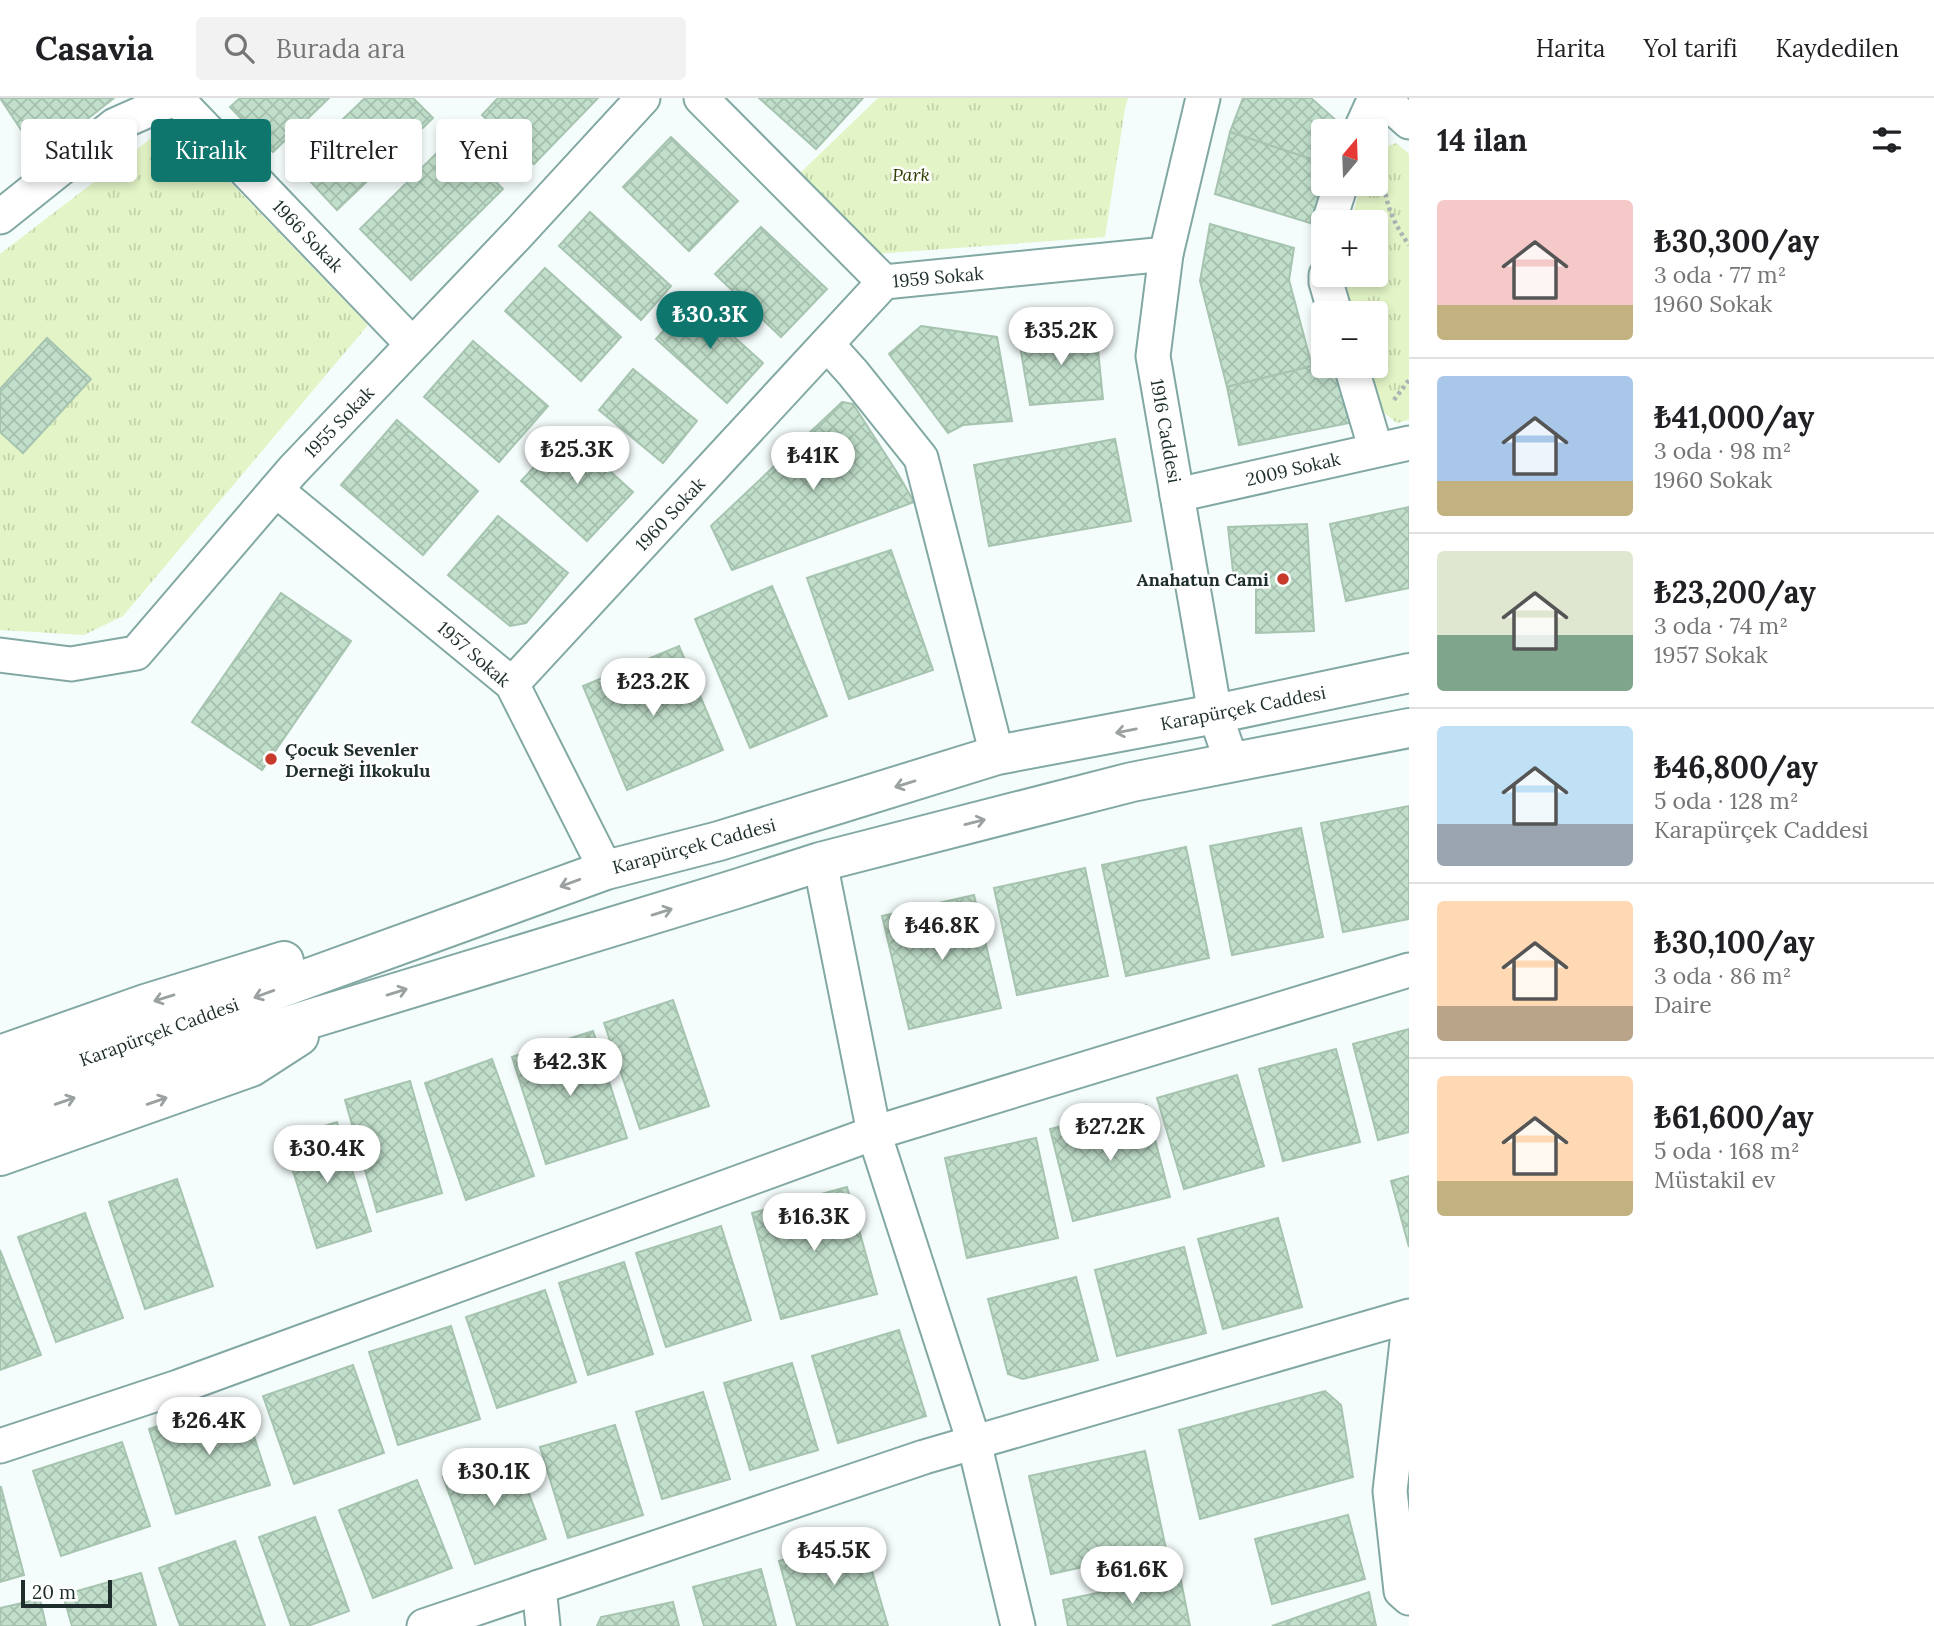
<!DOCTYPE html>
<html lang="tr">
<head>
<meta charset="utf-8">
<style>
  :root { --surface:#fff; --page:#f2f2f2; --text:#202124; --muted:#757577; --line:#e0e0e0; --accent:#0f766e }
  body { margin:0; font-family:Lora,serif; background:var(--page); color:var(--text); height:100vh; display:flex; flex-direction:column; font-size:26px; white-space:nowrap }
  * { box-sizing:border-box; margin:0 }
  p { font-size:23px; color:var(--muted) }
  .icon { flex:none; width:38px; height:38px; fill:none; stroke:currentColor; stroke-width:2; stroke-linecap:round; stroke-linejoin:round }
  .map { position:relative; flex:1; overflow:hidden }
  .details { display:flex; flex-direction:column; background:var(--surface); width:525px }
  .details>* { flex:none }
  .top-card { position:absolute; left:21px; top:21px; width:665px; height:63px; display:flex; gap:14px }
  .needle { width:46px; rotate:19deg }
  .buttons { position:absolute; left:1311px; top:21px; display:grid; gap:14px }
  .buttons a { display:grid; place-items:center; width:77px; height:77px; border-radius:7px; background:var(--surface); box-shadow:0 4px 10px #0003; font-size:35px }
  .scale { position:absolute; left:21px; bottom:18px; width:91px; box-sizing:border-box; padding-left:7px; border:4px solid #1e2e2c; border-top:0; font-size:19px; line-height:24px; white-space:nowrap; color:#1e2e2c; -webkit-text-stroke:5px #fff; paint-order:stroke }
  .price { position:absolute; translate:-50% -60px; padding:0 16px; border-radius:24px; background:#fff; color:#222; font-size:23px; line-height:46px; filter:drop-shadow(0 2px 4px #0008) }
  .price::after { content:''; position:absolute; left:50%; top:42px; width:21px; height:16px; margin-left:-10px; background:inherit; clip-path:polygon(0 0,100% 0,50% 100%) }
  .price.on { background:var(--accent); color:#fff }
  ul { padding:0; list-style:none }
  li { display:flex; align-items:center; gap:21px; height:175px; padding:0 28px }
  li+li { border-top:2px solid var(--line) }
  li span { display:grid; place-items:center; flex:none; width:196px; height:140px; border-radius:7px; color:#555 }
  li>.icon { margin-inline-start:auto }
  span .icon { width:84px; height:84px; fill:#fffc; stroke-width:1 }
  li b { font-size:30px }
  h2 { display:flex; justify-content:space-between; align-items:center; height:84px; padding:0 28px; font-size:30px }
  .chip { padding:0 24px; border-radius:7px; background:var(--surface); box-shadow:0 4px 10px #0003; font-size:24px; line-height:63px }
  .chip.on { background:var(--accent); color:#fff }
  header { display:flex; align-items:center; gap:42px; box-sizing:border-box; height:98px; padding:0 35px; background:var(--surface); border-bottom:2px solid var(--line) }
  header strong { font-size:33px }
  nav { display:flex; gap:38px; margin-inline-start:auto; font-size:24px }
  .search { width:490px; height:63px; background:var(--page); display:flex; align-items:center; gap:18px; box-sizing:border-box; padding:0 24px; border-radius:7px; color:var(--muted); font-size:26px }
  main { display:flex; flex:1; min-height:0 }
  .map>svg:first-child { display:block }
  .park { fill:url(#park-tufts) }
  .building { fill:url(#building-cross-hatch); stroke:#a6c4b0; stroke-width:2 }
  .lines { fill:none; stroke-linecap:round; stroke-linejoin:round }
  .street-casing { stroke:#82a8a4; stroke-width:37 }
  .secondary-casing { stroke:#82a8a4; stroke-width:42 }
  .path { stroke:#abb5b4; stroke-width:4.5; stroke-dasharray:3.5 3.5; stroke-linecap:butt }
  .street { stroke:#fff; stroke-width:33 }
  .secondary { stroke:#fff; stroke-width:38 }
  .oneway { stroke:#9aa1a0 }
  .poi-dot { fill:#c83b2c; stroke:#fff; stroke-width:2.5 }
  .labels { text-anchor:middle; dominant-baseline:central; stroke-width:5; stroke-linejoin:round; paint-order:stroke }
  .park-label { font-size:18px; font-style:italic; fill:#2e3e02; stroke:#fff }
  .street-label { font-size:18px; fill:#1e2e2c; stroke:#fff }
  .poi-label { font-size:18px; font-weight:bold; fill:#1e2e2c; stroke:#fff; text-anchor:end }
</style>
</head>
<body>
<header>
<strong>Casavia</strong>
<div class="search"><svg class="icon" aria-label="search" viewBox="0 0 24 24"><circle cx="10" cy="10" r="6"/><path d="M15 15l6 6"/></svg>Burada ara</div>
<nav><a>Harita</a><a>Yol tarifi</a><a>Kaydedilen</a></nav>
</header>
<main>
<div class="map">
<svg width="1409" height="1528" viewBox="0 0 1409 1528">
  <defs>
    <pattern id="park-tufts" width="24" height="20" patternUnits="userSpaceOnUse" patternTransform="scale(1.75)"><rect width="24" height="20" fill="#e3f4c6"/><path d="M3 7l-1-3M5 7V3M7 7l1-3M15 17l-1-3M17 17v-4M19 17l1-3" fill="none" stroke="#c2d2aa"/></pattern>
    <pattern id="building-cross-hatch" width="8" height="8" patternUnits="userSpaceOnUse" patternTransform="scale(1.75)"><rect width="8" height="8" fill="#c1dfcb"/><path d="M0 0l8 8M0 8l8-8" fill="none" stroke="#a5c0ae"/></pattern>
  </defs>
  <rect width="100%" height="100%" fill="#f5fdfc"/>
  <g class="park">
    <polygon points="878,0 1128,0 1125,10 1105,139 875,156 799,76"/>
    <polygon points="162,32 183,35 368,227 123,518 84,537 0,532 0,156"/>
    <polygon points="1396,45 1409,56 1409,322 1397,325 1373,306 1364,268 1376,268 1376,215 1353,215 1344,177 1376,177 1376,124 1351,124 1361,86 1376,86 1376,53"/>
  </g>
  <g class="building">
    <polygon points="0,0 114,0 39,59"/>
    <polygon points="240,0 329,0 273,54 230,9"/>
    <polygon points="365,0 413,0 433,20 337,112 295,67"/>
    <polygon points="498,0 598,0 534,66 482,17"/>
    <polygon points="759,0 863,0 816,51"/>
    <polygon points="1243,0 1311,0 1338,24 1342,33 1323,33 1323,65 1230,34"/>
    <polygon points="1230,34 1323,65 1324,86 1310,125 1215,96"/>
    <polygon points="671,39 738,103 689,153 623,89"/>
    <polygon points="452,40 503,91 411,182 360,131"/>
    <polygon points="590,114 671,188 641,222 559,148"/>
    <polygon points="1210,126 1294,150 1289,182 1312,268 1227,289 1200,183"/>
    <polygon points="761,129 827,191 781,239 715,176"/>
    <polygon points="545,170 621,239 581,283 505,213"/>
    <polygon points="692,201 763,265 727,305 656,241"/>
    <polygon points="921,228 997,239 1012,323 963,327 948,335 889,256"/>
    <polygon points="1017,230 1041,231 1043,240 1096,233 1103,301 1030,307"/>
    <polygon points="47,240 91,281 23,355 0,334 0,291"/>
    <polygon points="473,243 548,308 499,364 424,299"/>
    <polygon points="1312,268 1340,271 1354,324 1239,347 1227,289"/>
    <polygon points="633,271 697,323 663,365 599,312"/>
    <polygon points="842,304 853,306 898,376 914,404 732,472 711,428"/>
    <polygon points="397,322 478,393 423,457 341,387"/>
    <polygon points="567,334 633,394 587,443 521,383"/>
    <polygon points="1115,341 1131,423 989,448 974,367"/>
    <polygon points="1409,409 1409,490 1346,503 1330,426"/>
    <polygon points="498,418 568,475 526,525 510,528 448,477"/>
    <polygon points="1307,426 1314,533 1256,535 1256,479 1234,482 1228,429"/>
    <polygon points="891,452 933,572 849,601 807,480"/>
    <polygon points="772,488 827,618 750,650 695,521"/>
    <polygon points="281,495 351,543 262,672 192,624"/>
    <polygon points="679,548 723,652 627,692 583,588"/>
    <polygon points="1409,708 1409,821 1343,834 1321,725"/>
    <polygon points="1301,730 1323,839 1232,857 1210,748"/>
    <polygon points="1186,749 1209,860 1126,878 1102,767"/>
    <polygon points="1085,770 1108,878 1017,897 994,790"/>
    <polygon points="974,797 1001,910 909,931 882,818"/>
    <polygon points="673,902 709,1008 640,1031 604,925"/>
    <polygon points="1409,931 1409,1034 1378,1042 1353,946"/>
    <polygon points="593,933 627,1040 546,1066 512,959"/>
    <polygon points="1336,951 1360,1044 1283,1063 1259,971"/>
    <polygon points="492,961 534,1078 466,1102 425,985"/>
    <polygon points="1237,977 1264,1068 1184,1091 1157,1000"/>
    <polygon points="410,983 442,1095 377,1114 345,1002"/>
    <polygon points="1146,1007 1170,1099 1073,1123 1050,1031"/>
    <polygon points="337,1024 371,1133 317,1150 283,1041"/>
    <polygon points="1036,1040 1058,1140 967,1160 945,1060"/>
    <polygon points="1409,1078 1409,1149 1391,1083"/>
    <polygon points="177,1081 213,1188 145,1211 109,1104"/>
    <polygon points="847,1089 877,1196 781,1221 752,1115"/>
    <polygon points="85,1115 123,1220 56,1244 18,1139"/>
    <polygon points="1278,1120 1302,1209 1223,1231 1198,1141"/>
    <polygon points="721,1128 751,1222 666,1249 636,1155"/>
    <polygon points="1184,1149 1206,1235 1117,1258 1095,1172"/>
    <polygon points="0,1152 41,1257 0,1272"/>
    <polygon points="624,1164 653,1256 588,1277 559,1185"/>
    <polygon points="1076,1179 1098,1262 1023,1281 1008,1276 988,1201"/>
    <polygon points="545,1192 576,1284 497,1310 466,1219"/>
    <polygon points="451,1228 480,1321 398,1347 369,1254"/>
    <polygon points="899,1232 926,1318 838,1345 812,1258"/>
    <polygon points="792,1265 818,1352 750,1372 724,1285"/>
    <polygon points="353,1267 384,1355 294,1386 263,1298"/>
    <polygon points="1325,1293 1341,1307 1353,1379 1200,1421 1179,1332"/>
    <polygon points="703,1294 730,1381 662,1401 636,1314"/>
    <polygon points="242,1302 270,1387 176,1416 149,1331"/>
    <polygon points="615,1327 643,1417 568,1440 540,1349"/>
    <polygon points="122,1344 150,1428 61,1458 33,1373"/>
    <polygon points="513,1353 546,1441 475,1466 443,1379"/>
    <polygon points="1145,1353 1166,1451 1051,1476 1029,1378"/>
    <polygon points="417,1382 452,1470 373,1500 339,1412"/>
    <polygon points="0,1389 1,1389 24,1477 0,1484"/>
    <polygon points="1348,1417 1365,1481 1272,1506 1255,1441"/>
    <polygon points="315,1419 349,1513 308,1528 291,1528 259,1439"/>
    <polygon points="862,1439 888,1528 797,1528 779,1463"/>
    <polygon points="235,1443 265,1528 180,1528 159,1470"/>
    <polygon points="761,1471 776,1528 704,1528 693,1489"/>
    <polygon points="141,1475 156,1528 72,1528 63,1497"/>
    <polygon points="1180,1478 1190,1528 1068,1528 1063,1502"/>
    <polygon points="1369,1494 1376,1528 1272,1528"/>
    <polygon points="40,1501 46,1528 0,1528 0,1510"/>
    <polygon points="673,1504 679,1528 597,1528 601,1519"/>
  </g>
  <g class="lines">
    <g class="street-casing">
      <g id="street">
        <polyline points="176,0 412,246"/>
        <polyline points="701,0 884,184"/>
        <polyline points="1203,0 1166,156 1153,258 1215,616 1232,665"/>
        <polyline points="1382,0 1409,24"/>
        <polyline points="1360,33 1375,0"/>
        <polyline points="0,119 115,27 176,0"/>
        <polyline points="1329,124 1341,86"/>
        <polyline points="1326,177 1326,184 1335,215"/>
        <polyline points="884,184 1166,156"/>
        <polyline points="827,246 853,275 921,360 997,657"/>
        <polyline points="1351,268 1376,352"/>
        <polyline points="276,392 512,586 606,772"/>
        <polyline points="1177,397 1409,345"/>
        <polyline points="0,557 71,566 136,555 293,372 516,138 643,0"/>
        <polyline points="512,586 884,184"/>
        <polyline points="820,764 874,1035 974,1344 1018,1528"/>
        <polyline points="1409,1226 1390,1393 1401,1493 1409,1500"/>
        <polyline points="0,1348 178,1289 874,1035 1409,872"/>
        <polyline points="539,1489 543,1528"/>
        <polyline points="424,1528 924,1359 1409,1218"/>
      </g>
    </g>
    <g class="secondary-casing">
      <g id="secondary">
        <polyline points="0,957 145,906 284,863"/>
        <polyline points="0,992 606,772 719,743 997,657 1215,616 1409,575"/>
        <polyline points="0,1025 264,935 736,791 820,764 1132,684 1409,630"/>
        <polyline points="0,1058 251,969 299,938"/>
      </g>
    </g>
    <g class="path">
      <path d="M1384,54C1382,92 1386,115 1409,147"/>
      <polyline points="1394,302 1409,282"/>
    </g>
    <use href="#street" class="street"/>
    <use href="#secondary" class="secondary"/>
  </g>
  <defs><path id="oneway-shaft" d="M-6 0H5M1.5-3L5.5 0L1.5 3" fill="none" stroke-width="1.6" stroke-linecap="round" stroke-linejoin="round" transform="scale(1.75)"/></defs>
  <g class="oneway">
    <use href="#oneway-shaft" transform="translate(1126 633) rotate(169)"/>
    <use href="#oneway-shaft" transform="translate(905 686) rotate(163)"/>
    <use href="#oneway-shaft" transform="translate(975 724) rotate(-14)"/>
    <use href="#oneway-shaft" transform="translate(570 785) rotate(160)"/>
    <use href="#oneway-shaft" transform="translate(662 814) rotate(-17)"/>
    <use href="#oneway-shaft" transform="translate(397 894) rotate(-17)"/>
    <use href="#oneway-shaft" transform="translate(264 896) rotate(160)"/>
    <use href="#oneway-shaft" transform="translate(164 900) rotate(163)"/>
    <use href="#oneway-shaft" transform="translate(65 1003) rotate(-19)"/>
    <use href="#oneway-shaft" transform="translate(157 1003) rotate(-19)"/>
  </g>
  <g class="poi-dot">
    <circle cx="1283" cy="481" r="7"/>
    <circle cx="271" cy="661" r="7"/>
  </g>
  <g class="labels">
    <g class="park-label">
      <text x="911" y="76">Park</text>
    </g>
    <g class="street-label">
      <text transform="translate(308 138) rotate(46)">1966 Sokak</text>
      <text transform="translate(938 179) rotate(-5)">1959 Sokak</text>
      <text transform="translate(339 324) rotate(-46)">1955 Sokak</text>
      <text transform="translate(1166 333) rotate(80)">1916 Caddesi</text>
      <text transform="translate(1293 371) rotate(-13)">2009 Sokak</text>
      <text transform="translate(670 416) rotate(-47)">1960 Sokak</text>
      <text transform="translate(474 556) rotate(41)">1957 Sokak</text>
      <text transform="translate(1243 610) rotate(-11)">Karapürçek Caddesi</text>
      <text transform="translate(694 748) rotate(-15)">Karapürçek Caddesi</text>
      <text transform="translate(159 934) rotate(-20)">Karapürçek Caddesi</text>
    </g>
    <g class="poi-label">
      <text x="1269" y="481">Anahatun Cami</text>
      <text x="285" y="651" text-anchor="start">Çocuk Sevenler<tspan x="285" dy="21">Derneği İlkokulu</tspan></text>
    </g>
  </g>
</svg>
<div class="buttons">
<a><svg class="needle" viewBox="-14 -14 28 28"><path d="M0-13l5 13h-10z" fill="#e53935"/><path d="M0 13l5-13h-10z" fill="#757577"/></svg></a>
<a>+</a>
<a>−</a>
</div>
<div class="scale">20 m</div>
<b class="price on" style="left:710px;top:253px">₺30.3K</b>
<b class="price" style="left:1061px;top:269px">₺35.2K</b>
<b class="price" style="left:577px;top:388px">₺25.3K</b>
<b class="price" style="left:813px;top:394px">₺41K</b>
<b class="price" style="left:653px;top:620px">₺23.2K</b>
<b class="price" style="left:942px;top:864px">₺46.8K</b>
<b class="price" style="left:570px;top:1000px">₺42.3K</b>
<b class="price" style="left:1110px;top:1065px">₺27.2K</b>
<b class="price" style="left:327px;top:1087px">₺30.4K</b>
<b class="price" style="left:814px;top:1155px">₺16.3K</b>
<b class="price" style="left:209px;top:1359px">₺26.4K</b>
<b class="price" style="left:494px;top:1410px">₺30.1K</b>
<b class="price" style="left:834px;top:1489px">₺45.5K</b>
<b class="price" style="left:1132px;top:1508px">₺61.6K</b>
<div class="top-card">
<a class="chip">Satılık</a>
<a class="chip on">Kiralık</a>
<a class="chip">Filtreler</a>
<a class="chip">Yeni</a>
</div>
</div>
<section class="details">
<h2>14 ilan<svg class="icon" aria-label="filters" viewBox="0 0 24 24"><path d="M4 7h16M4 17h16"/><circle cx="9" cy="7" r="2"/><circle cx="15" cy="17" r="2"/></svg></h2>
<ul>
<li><span style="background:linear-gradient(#f6c9c9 75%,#c2b280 0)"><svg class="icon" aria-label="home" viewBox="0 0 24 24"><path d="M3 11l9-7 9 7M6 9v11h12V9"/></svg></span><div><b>₺30,300/ay</b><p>3 oda · 77 m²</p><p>1960 Sokak</p></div></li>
<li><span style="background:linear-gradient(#a9c7e8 75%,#c2b280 0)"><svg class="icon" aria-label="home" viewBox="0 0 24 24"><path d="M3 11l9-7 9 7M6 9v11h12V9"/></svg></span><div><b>₺41,000/ay</b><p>3 oda · 98 m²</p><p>1960 Sokak</p></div></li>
<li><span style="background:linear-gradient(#dfe7d0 60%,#7fa58c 0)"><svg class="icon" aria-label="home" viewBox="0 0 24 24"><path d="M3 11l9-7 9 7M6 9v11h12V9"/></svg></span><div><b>₺23,200/ay</b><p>3 oda · 74 m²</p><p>1957 Sokak</p></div></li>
<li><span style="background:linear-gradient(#bfe0f5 70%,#9aa5b1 0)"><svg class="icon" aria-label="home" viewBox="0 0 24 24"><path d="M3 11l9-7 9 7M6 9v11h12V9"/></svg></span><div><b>₺46,800/ay</b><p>5 oda · 128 m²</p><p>Karapürçek Caddesi</p></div></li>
<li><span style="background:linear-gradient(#ffd9b3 75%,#b9a48a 0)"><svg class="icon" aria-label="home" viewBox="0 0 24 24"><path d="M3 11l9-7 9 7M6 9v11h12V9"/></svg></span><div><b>₺30,100/ay</b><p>3 oda · 86 m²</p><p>Daire</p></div></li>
<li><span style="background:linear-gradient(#ffd9b3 75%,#c2b280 0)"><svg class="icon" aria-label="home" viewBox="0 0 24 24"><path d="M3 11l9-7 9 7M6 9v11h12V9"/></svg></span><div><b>₺61,600/ay</b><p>5 oda · 168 m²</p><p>Müstakil ev</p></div></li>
</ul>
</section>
</main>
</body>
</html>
